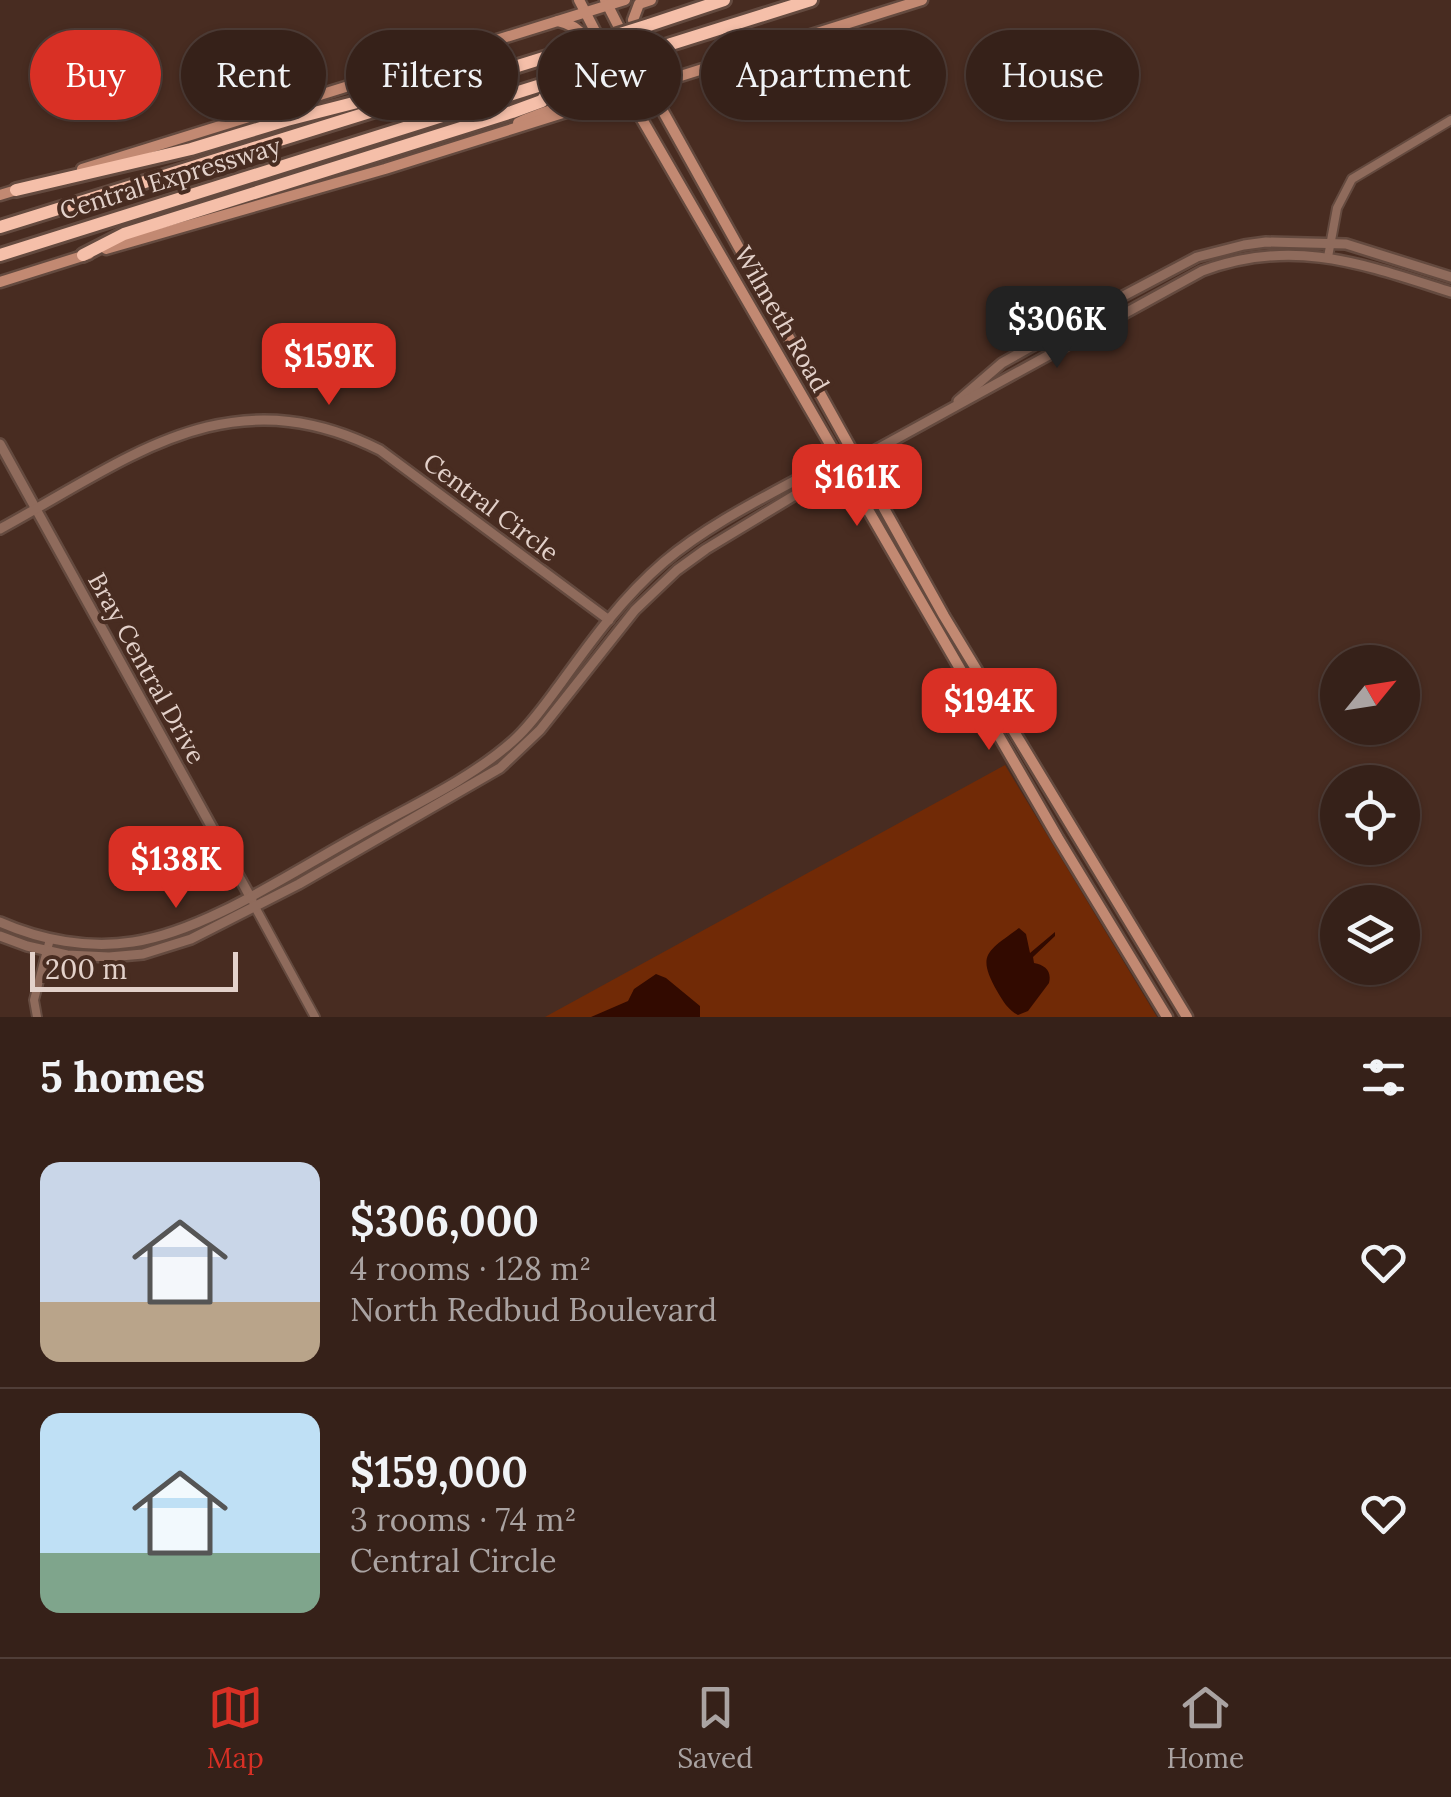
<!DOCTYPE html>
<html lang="en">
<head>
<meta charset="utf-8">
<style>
  :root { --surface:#362119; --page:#412e26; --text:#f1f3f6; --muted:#aaa3a2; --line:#503e38; --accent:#d93025 }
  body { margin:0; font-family:Lora,serif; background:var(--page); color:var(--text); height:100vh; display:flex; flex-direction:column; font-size:38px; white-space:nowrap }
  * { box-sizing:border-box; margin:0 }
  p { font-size:32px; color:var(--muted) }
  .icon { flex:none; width:55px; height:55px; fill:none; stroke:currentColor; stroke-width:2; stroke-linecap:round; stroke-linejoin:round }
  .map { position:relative; height:1017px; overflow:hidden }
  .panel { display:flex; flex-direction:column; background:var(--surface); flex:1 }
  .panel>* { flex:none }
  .guide { position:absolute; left:30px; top:30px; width:1392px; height:90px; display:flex; gap:20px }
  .needle { width:65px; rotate:60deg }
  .controls { position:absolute; left:1320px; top:645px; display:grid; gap:20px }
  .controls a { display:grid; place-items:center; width:100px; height:100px; border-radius:50%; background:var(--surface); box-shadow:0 2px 8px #0004,0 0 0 2px var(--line); font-size:50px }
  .scale { position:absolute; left:30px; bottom:25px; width:208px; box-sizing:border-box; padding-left:10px; border:5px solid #e3d1ca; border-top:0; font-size:28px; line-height:35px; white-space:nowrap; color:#e3d1ca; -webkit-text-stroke:8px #482c21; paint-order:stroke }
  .price { position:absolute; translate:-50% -85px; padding:0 22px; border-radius:20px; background:var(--accent); color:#fff; font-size:32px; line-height:65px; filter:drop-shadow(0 2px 5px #0008) }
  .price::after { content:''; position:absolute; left:50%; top:60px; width:30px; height:22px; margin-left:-15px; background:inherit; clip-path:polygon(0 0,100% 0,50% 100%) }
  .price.selected { background:#222; color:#fff }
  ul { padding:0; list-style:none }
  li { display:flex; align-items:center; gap:30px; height:250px; padding:0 40px }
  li+li { border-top:2px solid var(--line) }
  li span { display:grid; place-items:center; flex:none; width:280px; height:200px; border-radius:20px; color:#555 }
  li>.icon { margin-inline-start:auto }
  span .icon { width:120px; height:120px; fill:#fffc; stroke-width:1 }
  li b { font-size:42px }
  h2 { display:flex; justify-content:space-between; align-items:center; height:120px; padding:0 40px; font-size:42px }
  .pill { padding:0 35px; border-radius:45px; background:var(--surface); box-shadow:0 2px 8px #0004,0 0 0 2px var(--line); font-size:35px; line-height:90px }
  .pill.selected { background:var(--accent); color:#fff }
  .dock { display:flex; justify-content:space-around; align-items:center; height:140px; border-top:2px solid var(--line); background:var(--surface); font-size:28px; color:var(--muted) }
  .dock a { display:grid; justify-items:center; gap:5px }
  .dock .selected { color:var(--accent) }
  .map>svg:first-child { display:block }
  .green { fill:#712a06 }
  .water { fill:#320a00 }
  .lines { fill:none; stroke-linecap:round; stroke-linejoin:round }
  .minor-casing { stroke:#644a3f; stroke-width:12 }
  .tertiary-casing { stroke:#644a3f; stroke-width:14 }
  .secondary-casing { stroke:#644a3f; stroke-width:15 }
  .motorway-casing { stroke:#644a3f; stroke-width:18 }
  .minor { stroke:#8f6b5c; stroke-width:8 }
  .tertiary { stroke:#8f6b5c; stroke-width:9 }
  .secondary { stroke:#c28972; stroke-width:10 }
  .motorway { stroke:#f5bfa9; stroke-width:12 }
  .motorway-bridge-casing { stroke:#644a3f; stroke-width:18; stroke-linecap:butt }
  .motorway-bridge { stroke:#f5bfa9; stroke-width:12 }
  .labels { text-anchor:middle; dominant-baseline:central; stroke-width:8; stroke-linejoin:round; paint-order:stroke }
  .street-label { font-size:25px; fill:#e3d1ca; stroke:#482c21 }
</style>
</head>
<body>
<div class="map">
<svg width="1451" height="1017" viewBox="0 0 1451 1017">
  <rect width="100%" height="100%" fill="#482c21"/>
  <polygon class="green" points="1005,765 1157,1017 545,1017"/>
  <g class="water">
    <path d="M1019,928L1026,934L1030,953L1055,932V936L1033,957L1034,963C1045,965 1052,971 1049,983L1028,1011L1018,1015C1008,1010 1003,1001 997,991C977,955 986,952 1019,928Z"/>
    <polygon points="656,974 666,978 700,1006 700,1017 591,1017 628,1001 634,989"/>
  </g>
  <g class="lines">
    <g class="minor-casing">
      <g id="minor">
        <polyline points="1328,257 1337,208 1352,179 1451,120"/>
        <polyline points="255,907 315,1017"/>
        <polyline points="37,1017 34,1000 50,939"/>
      </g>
    </g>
    <g class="tertiary-casing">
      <g id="tertiary">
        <polyline points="958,401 1002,363 1093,312 1197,257 1244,245 1266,242 1346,244 1451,277"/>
        <polyline points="0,444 252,900"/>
        <path d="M0,529C130,458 229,374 380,450L609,620"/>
        <path d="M0,922C41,940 88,949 133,942C206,931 292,872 358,836C409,807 468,781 513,741C531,725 546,703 561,683C592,640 623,597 664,562C715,519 780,490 838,457L857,460"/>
        <path d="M0,936L27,946L67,955L109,957L143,954L191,939L299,884L500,768L540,730L635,610L677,570L706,549L810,486L1202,271C1293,237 1363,264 1451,292"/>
      </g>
    </g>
    <g class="secondary-casing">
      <g id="secondary">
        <polyline points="579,0 628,95 933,622 1058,838 1167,1017"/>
        <polyline points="605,0 650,88 944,616 1187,1017"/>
        <path d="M651,0L639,4L633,20C644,43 651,74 680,75"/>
        <path d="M518,123C540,111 585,103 601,87L602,80C591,52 590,28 558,21"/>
        <polyline points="82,169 625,0"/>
        <polyline points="0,195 23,188"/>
        <polyline points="106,249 385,169 922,0"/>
        <polyline points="0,282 89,254"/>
      </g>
    </g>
    <g class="motorway-casing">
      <g id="motorway">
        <polyline points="649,25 724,0"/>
        <polyline points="671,44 811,0"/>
        <polyline points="16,190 191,149 287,120 455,77"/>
        <polyline points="0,227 566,51"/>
        <polyline points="0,255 576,74"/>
        <polyline points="83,255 124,234 512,112 542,101 556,80"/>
      </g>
    </g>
    <use href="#minor" class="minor"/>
    <use href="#tertiary" class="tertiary"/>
    <use href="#secondary" class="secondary"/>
    <use href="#motorway" class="motorway"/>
    <g class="motorway-bridge-casing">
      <g id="motorway-bridge">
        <polyline points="566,51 649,25"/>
        <polyline points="576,74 671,44"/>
      </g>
    </g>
    <use href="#motorway-bridge" class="motorway-bridge"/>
  </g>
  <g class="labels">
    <g class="street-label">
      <text transform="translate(170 178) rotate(-17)">Central Expressway</text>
      <text transform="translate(782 319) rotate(60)">Wilmeth Road</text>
      <text transform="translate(491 507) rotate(37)">Central Circle</text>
      <text transform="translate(147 668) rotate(61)">Bray Central Drive</text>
    </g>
  </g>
</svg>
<div class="controls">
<a><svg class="needle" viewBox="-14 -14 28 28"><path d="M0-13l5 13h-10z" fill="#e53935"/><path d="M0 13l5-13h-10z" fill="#aaa3a2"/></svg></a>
<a><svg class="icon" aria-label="locate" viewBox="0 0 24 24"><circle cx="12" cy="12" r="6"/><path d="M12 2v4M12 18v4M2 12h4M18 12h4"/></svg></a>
<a><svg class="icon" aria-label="layers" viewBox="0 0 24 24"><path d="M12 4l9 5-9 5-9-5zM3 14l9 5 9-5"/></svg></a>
</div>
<div class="scale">200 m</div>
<b class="price selected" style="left:1057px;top:371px">$306K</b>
<b class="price" style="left:329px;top:408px">$159K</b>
<b class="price" style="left:857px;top:529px">$161K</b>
<b class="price" style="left:989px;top:753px">$194K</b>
<b class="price" style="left:176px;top:911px">$138K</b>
<div class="guide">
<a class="pill selected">Buy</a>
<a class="pill">Rent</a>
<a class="pill">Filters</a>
<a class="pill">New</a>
<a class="pill">Apartment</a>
<a class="pill">House</a>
</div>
</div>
<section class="panel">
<h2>5 homes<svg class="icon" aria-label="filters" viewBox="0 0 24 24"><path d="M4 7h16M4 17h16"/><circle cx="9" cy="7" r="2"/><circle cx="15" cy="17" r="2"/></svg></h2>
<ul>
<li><span style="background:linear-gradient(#c9d6e8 70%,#b9a48a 0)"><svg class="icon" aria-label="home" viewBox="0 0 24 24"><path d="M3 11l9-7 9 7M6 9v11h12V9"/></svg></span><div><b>$306,000</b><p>4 rooms · 128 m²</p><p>North Redbud Boulevard</p></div><svg class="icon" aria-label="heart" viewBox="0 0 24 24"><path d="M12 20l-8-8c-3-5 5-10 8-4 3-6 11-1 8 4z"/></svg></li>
<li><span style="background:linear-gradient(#bfe0f5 70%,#7fa58c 0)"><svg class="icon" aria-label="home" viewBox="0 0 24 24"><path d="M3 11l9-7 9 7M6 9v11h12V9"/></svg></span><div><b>$159,000</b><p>3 rooms · 74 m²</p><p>Central Circle</p></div><svg class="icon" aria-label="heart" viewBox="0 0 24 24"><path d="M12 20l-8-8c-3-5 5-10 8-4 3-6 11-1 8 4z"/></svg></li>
</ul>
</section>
<nav class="dock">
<a class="selected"><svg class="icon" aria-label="map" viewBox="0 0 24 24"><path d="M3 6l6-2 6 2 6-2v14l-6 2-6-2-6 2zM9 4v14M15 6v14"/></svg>Map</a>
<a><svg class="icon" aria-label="saved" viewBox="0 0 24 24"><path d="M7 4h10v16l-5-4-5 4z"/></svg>Saved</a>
<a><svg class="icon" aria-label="home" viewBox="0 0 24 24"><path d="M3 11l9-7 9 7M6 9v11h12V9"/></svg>Home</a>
</nav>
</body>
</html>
